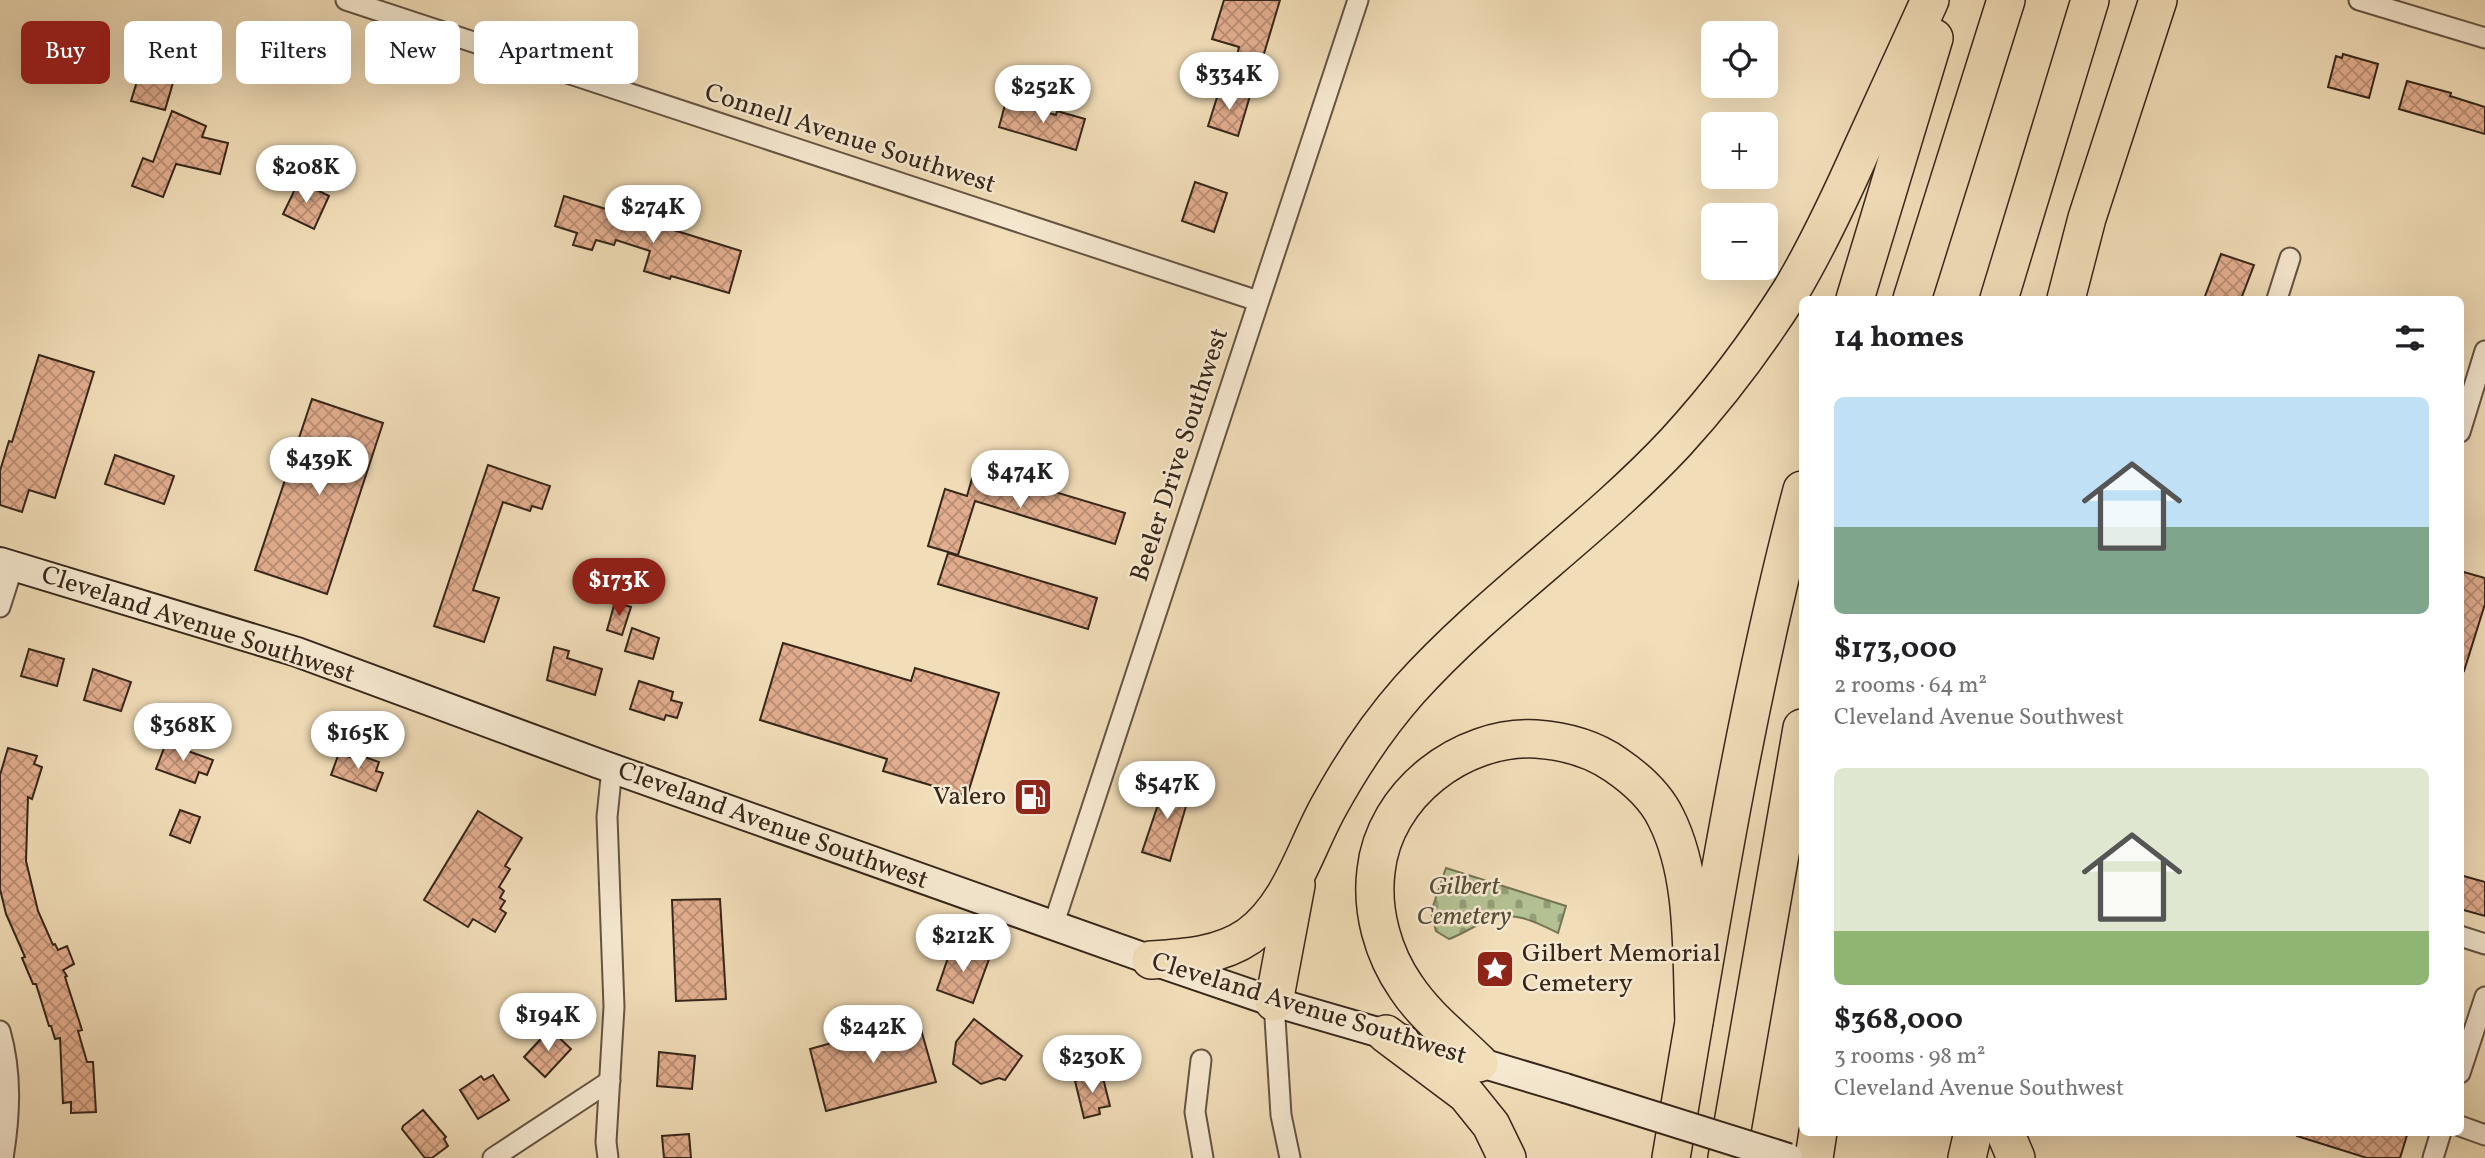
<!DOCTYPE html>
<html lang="en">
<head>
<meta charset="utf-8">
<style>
  :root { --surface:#fff; --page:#f6f6f6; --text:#202124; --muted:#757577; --accent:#8f2418 }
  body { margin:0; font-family:Vollkorn,serif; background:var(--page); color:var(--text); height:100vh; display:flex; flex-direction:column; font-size:26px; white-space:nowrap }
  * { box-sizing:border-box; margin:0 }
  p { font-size:23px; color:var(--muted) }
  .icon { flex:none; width:38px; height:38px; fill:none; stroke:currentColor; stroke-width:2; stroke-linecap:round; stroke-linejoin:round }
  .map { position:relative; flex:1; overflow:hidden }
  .sheet { position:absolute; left:1799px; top:296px; width:665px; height:840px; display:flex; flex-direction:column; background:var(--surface); border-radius:10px; box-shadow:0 7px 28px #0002 }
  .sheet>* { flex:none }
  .guide { position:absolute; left:21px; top:21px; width:665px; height:63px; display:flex; gap:14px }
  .controls { position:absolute; left:1701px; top:21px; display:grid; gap:14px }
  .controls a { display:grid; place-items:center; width:77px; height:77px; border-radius:10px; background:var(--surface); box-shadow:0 7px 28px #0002; font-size:35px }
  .price { position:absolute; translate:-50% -60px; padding:0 16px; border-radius:24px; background:#fff; color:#222; font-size:23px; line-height:46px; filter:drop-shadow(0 2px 4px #0008) }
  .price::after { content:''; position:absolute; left:50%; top:42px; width:21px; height:16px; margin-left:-10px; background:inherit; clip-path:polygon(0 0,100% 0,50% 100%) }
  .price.selected { background:var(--accent); color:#fff }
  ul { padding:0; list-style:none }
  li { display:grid; align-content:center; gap:14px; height:371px; padding:0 35px }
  li span { display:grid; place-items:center; height:217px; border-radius:10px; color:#555 }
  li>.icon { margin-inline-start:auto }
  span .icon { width:126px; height:126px; fill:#fffc; stroke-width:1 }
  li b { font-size:30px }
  h2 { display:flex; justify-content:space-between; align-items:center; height:84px; padding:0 35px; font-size:30px }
  .tag { padding:0 24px; border-radius:10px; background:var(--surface); box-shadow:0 7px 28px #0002; font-size:24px; line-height:63px }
  .tag.selected { background:var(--accent); color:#fff }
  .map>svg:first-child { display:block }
  .cemetery { fill:url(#cemetery-stones); stroke:#757456; stroke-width:2 }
  .building { fill:url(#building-cross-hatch); stroke:#36261a; stroke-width:2 }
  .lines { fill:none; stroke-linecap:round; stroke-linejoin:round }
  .minor-casing { stroke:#655442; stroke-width:23 }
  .secondary-casing { stroke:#36261a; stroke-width:32 }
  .motorway-casing { stroke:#36261a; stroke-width:40 }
  .minor { stroke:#f6e9d1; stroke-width:19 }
  .secondary { stroke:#f6e9d1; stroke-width:28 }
  .motorway { stroke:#f1ddb8; stroke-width:37 }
  .secondary-bridge-casing { stroke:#36261a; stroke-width:32; stroke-linecap:butt }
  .secondary-bridge { stroke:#f6e9d1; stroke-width:28 }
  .labels { text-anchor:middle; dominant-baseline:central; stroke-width:5; stroke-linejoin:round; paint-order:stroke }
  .street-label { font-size:26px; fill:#36261a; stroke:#f6e9d1 }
  .poi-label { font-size:26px; fill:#36261a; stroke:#f6e9d1; text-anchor:end }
  .park-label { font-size:26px; font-style:italic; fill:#564d38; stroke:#f6e9d1 }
</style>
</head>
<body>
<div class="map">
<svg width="2485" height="1158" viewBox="0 0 2485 1158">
  <defs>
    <pattern id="cemetery-stones" width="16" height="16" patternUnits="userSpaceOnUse" patternTransform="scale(1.75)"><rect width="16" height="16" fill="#b4c293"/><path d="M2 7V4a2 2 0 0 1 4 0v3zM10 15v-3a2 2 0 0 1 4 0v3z" fill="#939d77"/></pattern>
    <pattern id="building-cross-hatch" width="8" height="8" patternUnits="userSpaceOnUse" patternTransform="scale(1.75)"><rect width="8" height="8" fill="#e3ae8f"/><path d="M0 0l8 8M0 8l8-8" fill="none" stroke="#b98d74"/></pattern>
  </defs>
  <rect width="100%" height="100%" fill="#f1ddb8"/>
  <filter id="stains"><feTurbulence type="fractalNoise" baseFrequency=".00286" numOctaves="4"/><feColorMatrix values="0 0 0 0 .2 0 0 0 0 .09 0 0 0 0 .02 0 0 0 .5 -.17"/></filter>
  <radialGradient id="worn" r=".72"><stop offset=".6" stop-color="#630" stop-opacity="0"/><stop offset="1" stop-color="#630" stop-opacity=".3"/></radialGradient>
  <path class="cemetery" d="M1446,868L1566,906L1558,933C1536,922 1514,910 1489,920C1475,925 1463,934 1449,939L1436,931L1431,912Z"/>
  <g class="building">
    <polygon points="1224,0 1280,0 1263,57 1259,56 1256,66 1236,60 1239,47 1212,39"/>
    <polygon points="153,28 213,46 203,77 177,69 165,110 131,101"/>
    <polygon points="2343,54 2378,64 2369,98 2328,87 2336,56 2342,58"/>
    <polygon points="2407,81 2451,93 2450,96 2485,107 2485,134 2399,109"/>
    <polygon points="1220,88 1250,96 1238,136 1208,126"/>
    <polygon points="1006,101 1056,115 1057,111 1085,119 1076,150 999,127"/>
    <polygon points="172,111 206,126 202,137 228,143 220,174 176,164 163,197 132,186 143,158 153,162"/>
    <polygon points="299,181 329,196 314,229 283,214"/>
    <polygon points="1195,182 1227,193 1214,232 1182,221"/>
    <polygon points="564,196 741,251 729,293 671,276 670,279 644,271 650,251 616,240 614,245 596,240 592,250 573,245 577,233 555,226"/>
    <polygon points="2221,254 2254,265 2241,299 2204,299"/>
    <polygon points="39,355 94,372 55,498 29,490 22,512 0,505 0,471 9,441 12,442"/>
    <polygon points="312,399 383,423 327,594 255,570"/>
    <polygon points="115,455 174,476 164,504 105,484"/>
    <polygon points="488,465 550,486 542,509 532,506 530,511 503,502 473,590 499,598 484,642 434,626"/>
    <polygon points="975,468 1125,513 1115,544 975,501 958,555 928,546 945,489 967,496"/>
    <polygon points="948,553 1097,598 1088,629 938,584"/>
    <polygon points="2460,571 2485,578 2485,604 2464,671 2460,670"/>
    <polygon points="615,602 631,607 622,635 607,630"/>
    <polygon points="632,628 659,638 653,659 625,651"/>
    <polygon points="783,643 911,681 915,668 999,693 967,796 883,771 887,759 760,720"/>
    <polygon points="554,647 569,651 567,658 602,669 595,695 547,680"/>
    <polygon points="29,649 64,659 57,686 21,676"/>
    <polygon points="93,669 131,682 121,711 84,700"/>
    <polygon points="639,681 673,692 671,700 682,703 677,718 666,715 664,720 630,709"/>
    <polygon points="166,743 213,760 207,775 199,772 195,783 156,769"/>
    <polygon points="8,748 37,756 34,764 42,767 32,799 28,797 26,861 38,911 53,945 55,944 58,950 67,946 74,964 63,970 67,976 65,977 82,1030 78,1031 87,1062 93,1062 96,1112 71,1113 71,1102 63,1103 60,1038 55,1039 51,1026 49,1026 36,984 33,984 22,958 25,957 6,914 0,889 0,775"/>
    <polygon points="339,753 353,758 354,753 379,762 376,771 383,773 376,791 331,775"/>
    <polygon points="1166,781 1191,789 1170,861 1142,852"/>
    <polygon points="180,810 200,817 190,843 170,835"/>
    <polygon points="478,811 522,838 505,866 510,869 499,887 504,891 500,898 505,901 500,909 506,913 495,932 473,919 468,927 424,900"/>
    <polygon points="2460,875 2485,882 2485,916 2460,909"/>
    <polygon points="720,899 726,999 676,1001 672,900"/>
    <polygon points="952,946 989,959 973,1003 937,990"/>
    <polygon points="918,1019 936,1082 826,1111 810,1049"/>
    <polygon points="974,1019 1022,1056 1005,1080 999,1078 981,1084 953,1064 956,1042"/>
    <polygon points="550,1029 571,1049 545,1077 524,1057"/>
    <polygon points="659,1052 695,1056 692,1089 657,1086"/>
    <polygon points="1102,1074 1110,1106 1099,1108 1100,1114 1084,1118 1075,1081"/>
    <polygon points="493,1075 509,1100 478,1119 460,1090 481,1076 484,1080"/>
    <polygon points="423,1110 446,1137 444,1139 448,1146 432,1158 425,1158 402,1129 403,1126"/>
    <polygon points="2298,1132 2408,1132 2400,1158 2367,1158 2297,1136"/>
    <polygon points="689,1134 691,1158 664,1158 662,1136"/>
  </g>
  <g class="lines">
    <g class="minor-casing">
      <g id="minor">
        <polyline points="346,0 1258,301"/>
        <polyline points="2359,0 2485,38"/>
        <polyline points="2277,299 2290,258"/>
        <polyline points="2460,432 2485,351"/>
        <polyline points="0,607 13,566"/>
        <polyline points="1053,926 1358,0"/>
        <polyline points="2460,936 2485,944"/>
        <polyline points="1274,1002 1281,1115 1290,1158"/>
        <path d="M0,1031C12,1073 10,1115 3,1158"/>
        <polyline points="1201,1060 1195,1112 1203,1158"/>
        <polyline points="2460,1073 2485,997"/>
        <polyline points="2460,1126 2485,1135"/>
        <polyline points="493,1158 610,1081"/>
        <polyline points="608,1158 606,1142 614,1007 607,817 612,768"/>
        <polyline points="2433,1158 2441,1132"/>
      </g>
    </g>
    <g class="secondary-casing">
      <g id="secondary">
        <polyline points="0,562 297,652 597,763 1151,960 1274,1002 1405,1040"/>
        <polyline points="1461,1057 1565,1088"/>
      </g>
    </g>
    <g class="motorway-casing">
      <g id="motorway">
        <polyline points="1855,299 1934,38"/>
        <polyline points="1912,299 2006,0"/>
        <polyline points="1999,299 2090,0"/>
        <polyline points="2066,299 2087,218 2158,0"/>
        <path d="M1151,960C1184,958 1220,956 1249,936C1291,905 1305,849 1329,806C1351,766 1378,725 1409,690C1490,600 1593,531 1676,442C1719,395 1758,343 1792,289C1818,245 1840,198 1861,151C1884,101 1907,50 1930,0"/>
        <polyline points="1274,1002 1296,885"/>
        <polyline points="1386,1034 1466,1094 1491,1125 1507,1158"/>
        <path d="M1479,1063C1455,1039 1425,1016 1406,987C1383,954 1371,911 1376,871C1384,794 1462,735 1536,739C1565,741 1592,748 1616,765C1635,778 1656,797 1666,818C1696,877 1691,957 1694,1021"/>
        <polyline points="2005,1132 2016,1158"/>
        <path d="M1671,1158C1709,935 1744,709 1802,490"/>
        <polyline points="1727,1158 1802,728"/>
        <polyline points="1814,1158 1818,1132"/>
        <polyline points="1967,1158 1973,1132"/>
      </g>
    </g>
    <use href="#minor" class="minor"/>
    <use href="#secondary" class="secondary"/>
    <use href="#motorway" class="motorway"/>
    <g class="secondary-bridge-casing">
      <polyline id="secondary-bridge" points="1565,1088 1788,1158"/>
    </g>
    <use href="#secondary-bridge" class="secondary-bridge"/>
  </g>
  <defs>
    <g id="fuel-square" transform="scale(2.0125)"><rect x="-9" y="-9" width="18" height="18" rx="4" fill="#8f2418" stroke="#f6e9d1"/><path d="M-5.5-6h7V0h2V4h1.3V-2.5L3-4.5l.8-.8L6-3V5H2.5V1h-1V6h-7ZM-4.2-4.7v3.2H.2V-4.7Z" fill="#fff"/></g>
    <g id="sight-square" transform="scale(2.0125)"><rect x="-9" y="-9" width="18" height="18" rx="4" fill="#8f2418" stroke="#f6e9d1"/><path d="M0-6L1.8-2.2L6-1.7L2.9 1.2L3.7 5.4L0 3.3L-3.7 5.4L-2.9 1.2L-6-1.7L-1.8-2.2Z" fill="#fff"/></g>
  </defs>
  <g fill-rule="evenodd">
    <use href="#fuel-square" x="1033" y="797"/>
    <use href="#sight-square" x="1495" y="969"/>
  </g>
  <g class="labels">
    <g class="street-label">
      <text transform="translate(850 139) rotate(18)">Connell Avenue Southwest</text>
      <text transform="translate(1180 455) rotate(-72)">Beeler Drive Southwest</text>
      <text transform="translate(198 625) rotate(18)">Cleveland Avenue Southwest</text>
      <text transform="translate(773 826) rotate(20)">Cleveland Avenue Southwest</text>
      <text transform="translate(1309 1009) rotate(17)">Cleveland Avenue Southwest</text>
    </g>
    <g class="poi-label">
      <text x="1006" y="797">Valero</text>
      <text x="1522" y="954" text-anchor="start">Gilbert Memorial<tspan x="1522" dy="30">Cemetery</tspan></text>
    </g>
    <g class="park-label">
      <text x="1464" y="887">Gilbert<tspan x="1464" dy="30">Cemetery</tspan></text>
    </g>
  </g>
  <rect width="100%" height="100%" filter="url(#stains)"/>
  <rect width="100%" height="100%" fill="url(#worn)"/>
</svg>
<div class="controls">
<a><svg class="icon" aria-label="locate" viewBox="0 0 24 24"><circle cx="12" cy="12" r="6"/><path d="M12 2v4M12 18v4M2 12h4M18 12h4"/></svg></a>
<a>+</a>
<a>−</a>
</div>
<b class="price" style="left:1229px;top:112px">$334K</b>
<b class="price" style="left:1043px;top:125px">$252K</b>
<b class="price" style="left:306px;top:205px">$208K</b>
<b class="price" style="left:653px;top:245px">$274K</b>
<b class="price" style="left:319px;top:497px">$439K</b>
<b class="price" style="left:1020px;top:510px">$474K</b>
<b class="price selected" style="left:619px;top:618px">$173K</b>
<b class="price" style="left:183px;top:763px">$368K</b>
<b class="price" style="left:358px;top:771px">$165K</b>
<b class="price" style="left:1167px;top:821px">$547K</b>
<b class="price" style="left:963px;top:974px">$212K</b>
<b class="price" style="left:548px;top:1053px">$194K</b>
<b class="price" style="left:873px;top:1065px">$242K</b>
<b class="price" style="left:1092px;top:1095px">$230K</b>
<div class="guide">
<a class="tag selected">Buy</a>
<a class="tag">Rent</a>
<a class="tag">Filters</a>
<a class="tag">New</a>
<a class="tag">Apartment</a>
</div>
<section class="sheet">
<h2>14 homes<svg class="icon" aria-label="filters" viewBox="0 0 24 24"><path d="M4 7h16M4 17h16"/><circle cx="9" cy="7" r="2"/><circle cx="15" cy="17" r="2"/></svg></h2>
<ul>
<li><span style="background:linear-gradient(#bfe0f5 60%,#7fa58c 0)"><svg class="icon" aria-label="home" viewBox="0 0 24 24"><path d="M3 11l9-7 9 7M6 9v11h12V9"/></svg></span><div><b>$173,000</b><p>2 rooms · 64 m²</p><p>Cleveland Avenue Southwest</p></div></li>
<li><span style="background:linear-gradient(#dfe7d0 75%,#8fb573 0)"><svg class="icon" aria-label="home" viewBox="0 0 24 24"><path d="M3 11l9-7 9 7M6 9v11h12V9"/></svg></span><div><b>$368,000</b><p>3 rooms · 98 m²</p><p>Cleveland Avenue Southwest</p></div></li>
</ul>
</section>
</div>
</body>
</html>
